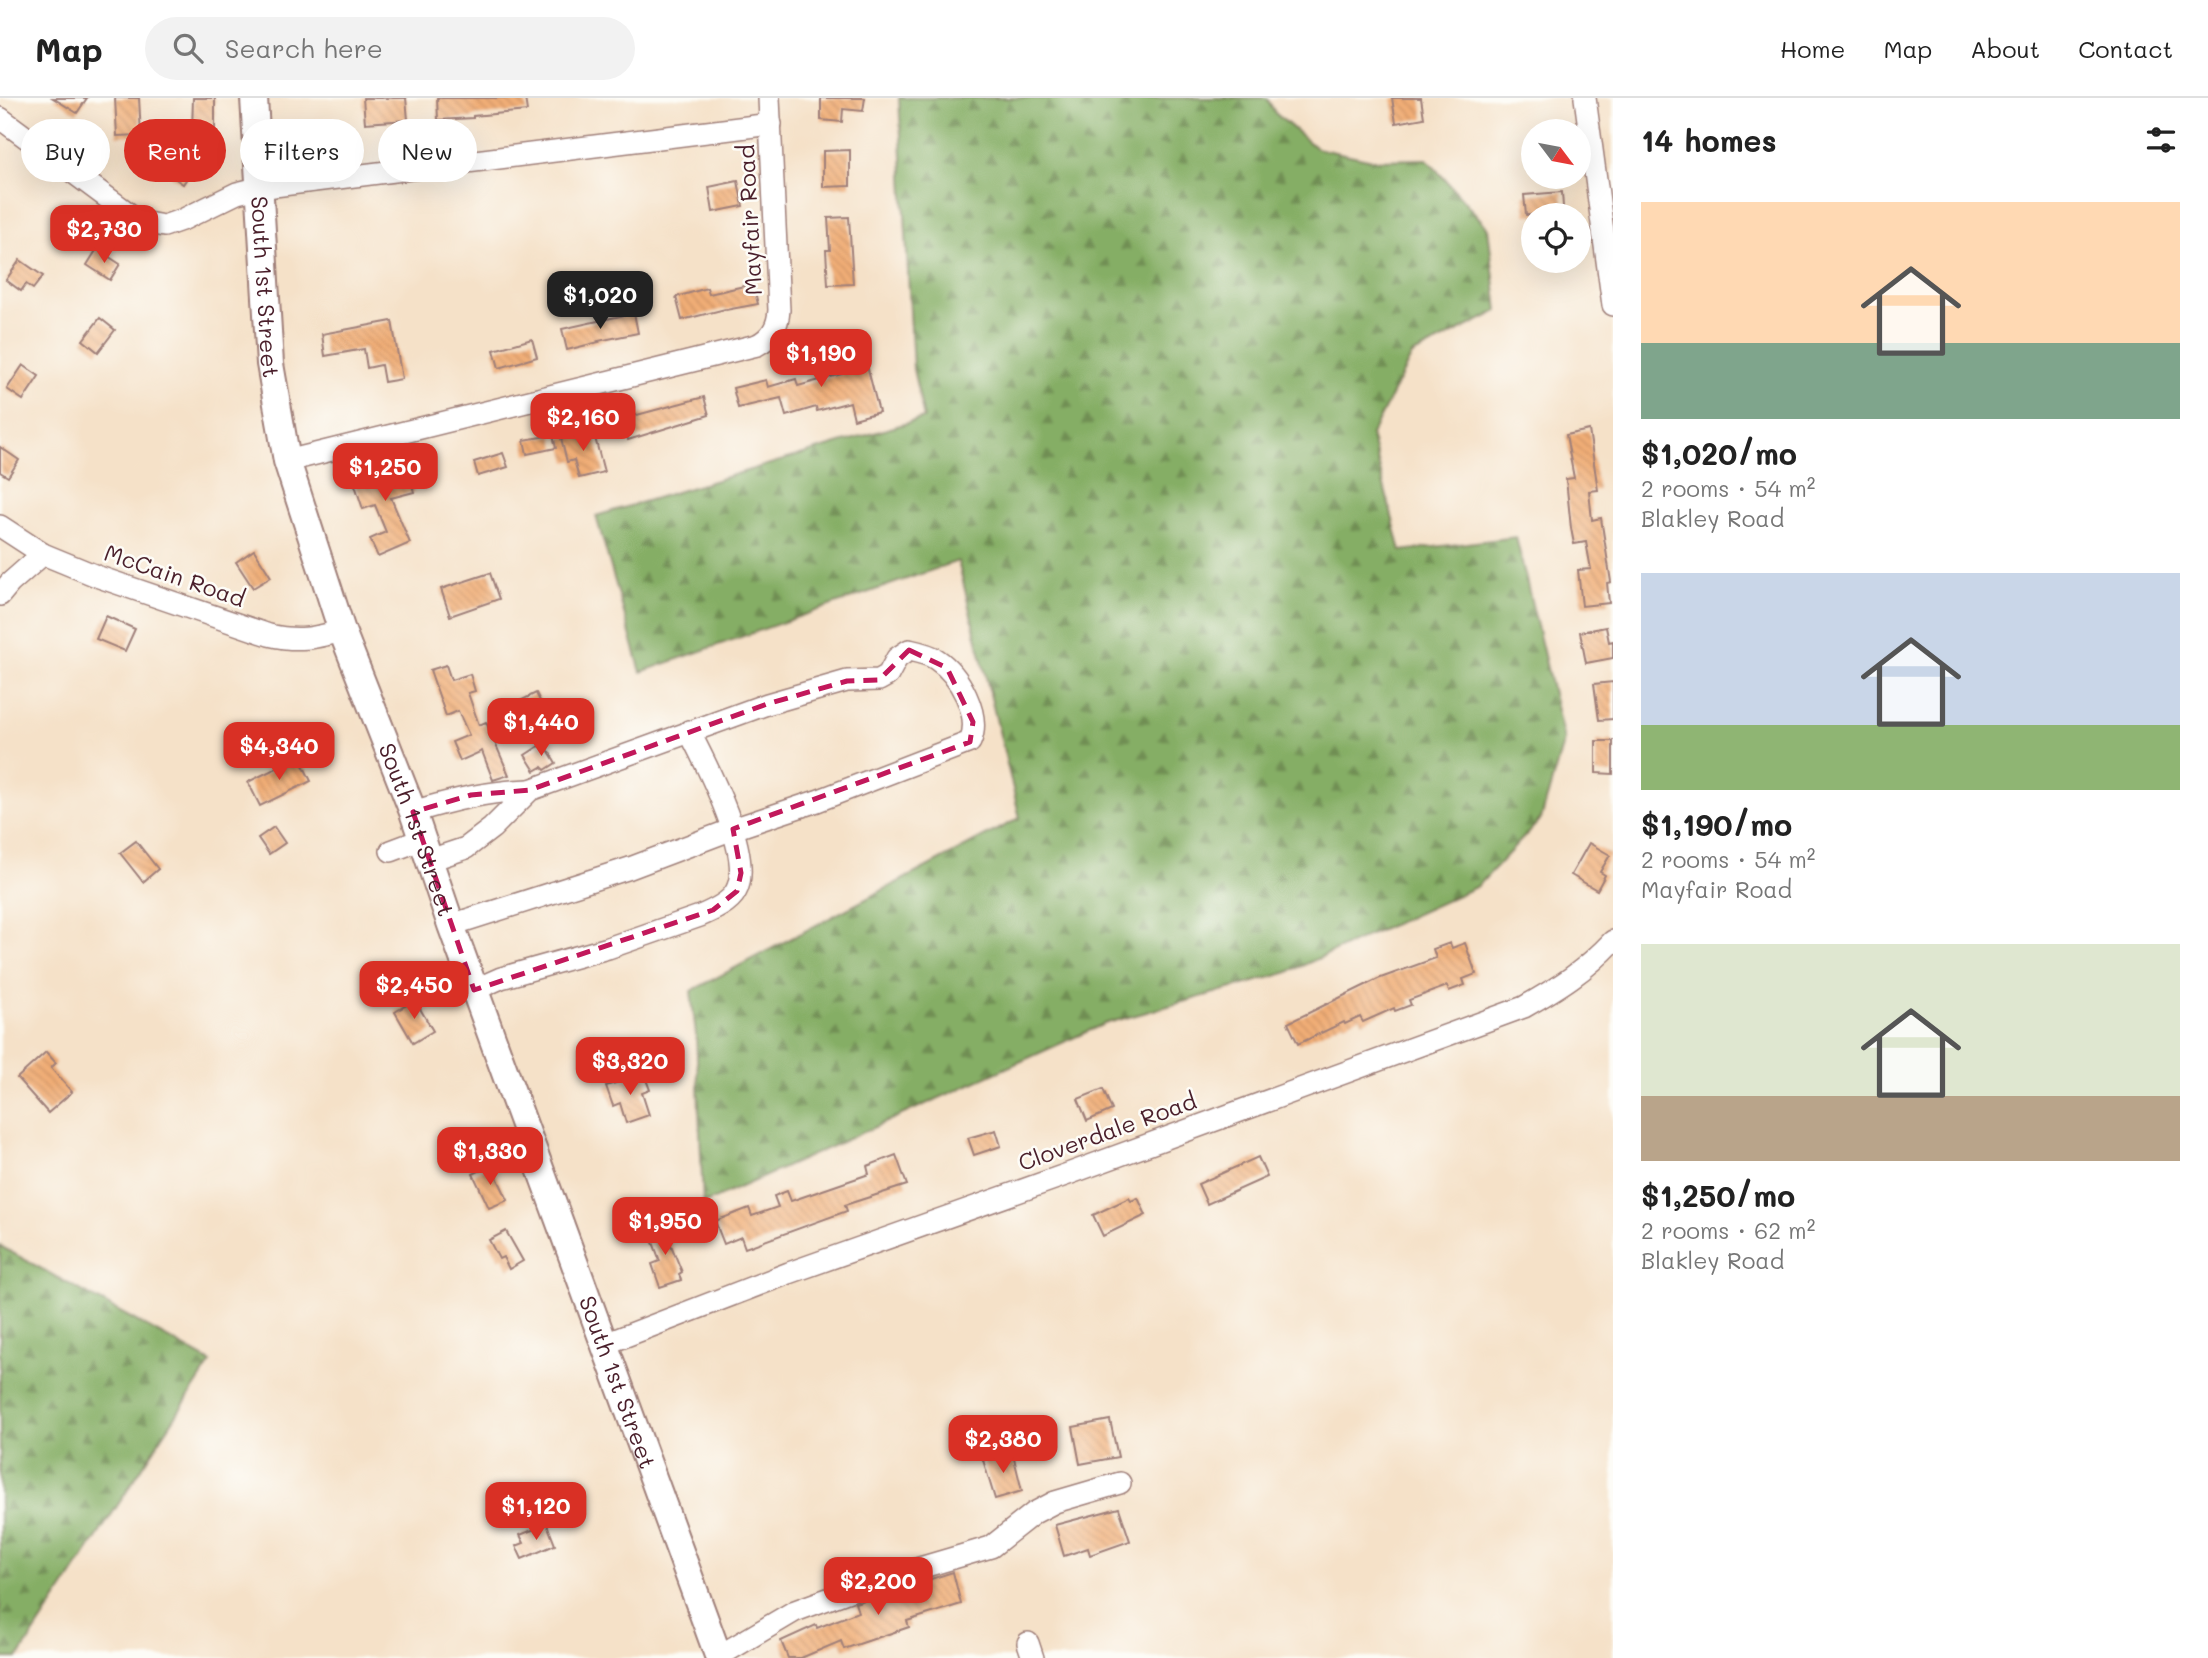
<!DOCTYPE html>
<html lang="en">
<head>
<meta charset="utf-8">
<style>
  :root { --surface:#fff; --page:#f2f2f2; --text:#222; --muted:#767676; --line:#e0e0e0; --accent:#d93025 }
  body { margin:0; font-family:Mali,sans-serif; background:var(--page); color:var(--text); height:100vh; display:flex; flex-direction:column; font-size:26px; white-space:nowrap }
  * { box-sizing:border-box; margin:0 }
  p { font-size:23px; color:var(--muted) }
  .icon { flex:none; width:38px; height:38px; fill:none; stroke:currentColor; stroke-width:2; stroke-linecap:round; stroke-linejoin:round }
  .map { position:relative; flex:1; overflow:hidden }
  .sheet { display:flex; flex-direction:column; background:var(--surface); width:595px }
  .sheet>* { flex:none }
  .banner { position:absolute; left:21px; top:21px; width:665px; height:63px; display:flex; gap:14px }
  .needle { width:46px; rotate:122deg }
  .buttons { position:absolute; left:1521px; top:21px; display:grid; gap:14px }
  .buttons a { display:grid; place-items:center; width:70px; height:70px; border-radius:50%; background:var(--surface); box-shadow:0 7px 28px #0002; font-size:35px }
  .price { position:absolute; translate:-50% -60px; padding:0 16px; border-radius:14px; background:var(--accent); color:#fff; font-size:23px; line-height:46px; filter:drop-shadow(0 2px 4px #0008) }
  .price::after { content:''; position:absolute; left:50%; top:42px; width:21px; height:16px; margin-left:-10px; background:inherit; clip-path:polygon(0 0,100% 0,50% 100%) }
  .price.active { background:#222; color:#fff }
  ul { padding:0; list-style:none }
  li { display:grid; align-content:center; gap:14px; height:371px; padding:0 28px }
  li span { display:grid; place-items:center; height:217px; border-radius:0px; color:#555 }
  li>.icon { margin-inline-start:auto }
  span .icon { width:126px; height:126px; fill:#fffc; stroke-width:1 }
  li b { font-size:30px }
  h2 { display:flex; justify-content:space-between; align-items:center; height:84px; padding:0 28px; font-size:30px }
  .pill { padding:0 24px; border-radius:32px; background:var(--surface); box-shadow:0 7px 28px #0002; font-size:24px; line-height:63px }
  .pill.active { background:var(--accent); color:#fff }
  header { display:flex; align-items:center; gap:42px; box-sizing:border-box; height:98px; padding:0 35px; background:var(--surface); border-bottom:2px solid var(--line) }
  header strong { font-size:33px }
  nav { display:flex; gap:38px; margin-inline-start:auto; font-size:24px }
  .search { width:490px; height:63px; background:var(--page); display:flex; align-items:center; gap:18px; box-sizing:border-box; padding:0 24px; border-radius:38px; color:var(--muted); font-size:26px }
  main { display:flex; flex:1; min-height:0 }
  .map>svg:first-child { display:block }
  .forest { fill:url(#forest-firs); stroke:#686648; stroke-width:2 }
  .building { fill:url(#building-back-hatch) }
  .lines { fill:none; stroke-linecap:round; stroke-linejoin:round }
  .minor-casing { stroke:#a0807a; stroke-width:24 }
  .major-casing { stroke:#a0807a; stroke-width:30 }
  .minor { stroke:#fff; stroke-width:21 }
  .major { stroke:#fff; stroke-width:26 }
  .marked { fill:none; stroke:#c2185b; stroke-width:5; stroke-dasharray:14 9; stroke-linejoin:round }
  .labels { text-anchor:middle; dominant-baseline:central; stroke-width:5; stroke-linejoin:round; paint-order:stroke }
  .street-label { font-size:23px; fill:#4a1f2b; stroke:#fdfcf7 }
</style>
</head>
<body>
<header>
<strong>Map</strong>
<div class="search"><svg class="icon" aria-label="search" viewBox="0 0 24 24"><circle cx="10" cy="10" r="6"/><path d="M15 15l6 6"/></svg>Search here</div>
<nav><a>Home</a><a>Map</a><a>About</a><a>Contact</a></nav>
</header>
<main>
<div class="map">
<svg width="1613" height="1560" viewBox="0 0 1613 1560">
  <defs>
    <pattern id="forest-firs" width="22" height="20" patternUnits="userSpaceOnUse" patternTransform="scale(1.75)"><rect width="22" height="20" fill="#85ae65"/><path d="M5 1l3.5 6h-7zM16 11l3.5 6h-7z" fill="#6f8d53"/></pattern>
    <pattern id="building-back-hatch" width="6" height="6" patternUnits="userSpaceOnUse" patternTransform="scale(1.75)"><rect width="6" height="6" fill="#f0ad76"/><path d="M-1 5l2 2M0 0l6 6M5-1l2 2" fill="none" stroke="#cf9466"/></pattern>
  </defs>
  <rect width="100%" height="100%" fill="#fdfcf7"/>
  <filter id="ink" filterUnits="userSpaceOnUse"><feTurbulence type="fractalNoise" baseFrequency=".0143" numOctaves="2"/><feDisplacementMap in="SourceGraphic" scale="14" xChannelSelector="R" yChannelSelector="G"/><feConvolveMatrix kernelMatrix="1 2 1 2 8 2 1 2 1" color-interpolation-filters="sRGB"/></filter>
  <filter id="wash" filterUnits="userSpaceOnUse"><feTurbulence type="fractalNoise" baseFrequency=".00686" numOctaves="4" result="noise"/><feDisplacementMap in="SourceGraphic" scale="28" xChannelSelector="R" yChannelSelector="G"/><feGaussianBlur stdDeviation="1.57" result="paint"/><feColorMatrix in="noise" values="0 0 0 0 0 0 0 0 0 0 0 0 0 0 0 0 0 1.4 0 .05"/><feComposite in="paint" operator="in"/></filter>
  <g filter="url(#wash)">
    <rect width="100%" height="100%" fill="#f5e1c8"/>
    <g class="forest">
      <polygon points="899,0 1267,0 1275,15 1316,50 1373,62 1427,61 1488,130 1498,213 1412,257 1371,337 1401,453 1516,439 1564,642 1541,721 1478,788 1286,875 1104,926 703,1106 696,937 691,893 1020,720 958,463 641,574 596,418 924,320 913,271"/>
      <polygon points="0,1148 211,1264 18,1560 0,1560"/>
    </g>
    <g id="blocks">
      <g class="building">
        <polygon points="53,0 87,0 77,15"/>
        <polygon points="115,0 139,0 141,37 117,38"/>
        <polygon points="193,0 215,0 215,33 192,33"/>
        <polygon points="363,0 406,0 408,22 365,25"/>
        <polygon points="437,0 525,0 527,13 473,18 473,20 438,22"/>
        <polygon points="821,0 865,0 863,13 843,11 842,24 821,22"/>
        <polygon points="1392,0 1421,0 1424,20 1396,25"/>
        <polygon points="192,38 208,49 183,86 167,75"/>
        <polygon points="850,52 850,88 823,89 823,53"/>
        <polygon points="738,83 743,108 713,114 709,89"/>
        <polygon points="1562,94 1563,109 1553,110 1554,117 1526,117 1524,97"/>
        <polygon points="849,119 853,186 828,187 826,152 830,152 828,120"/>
        <polygon points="97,151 120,166 110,182 87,167"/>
        <polygon points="20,162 43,178 33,191 26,186 21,193 6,182"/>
        <polygon points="753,186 758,206 726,212 725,211 682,222 676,199 707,190 709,196"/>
        <polygon points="634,215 638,235 598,243 599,244 567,252 562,231"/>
        <polygon points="100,220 115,232 98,254 83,242"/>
        <polygon points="392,223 402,281 384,284 381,267 367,270 364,251 325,258 322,236"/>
        <polygon points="532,241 537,259 499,270 494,252"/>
        <polygon points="861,244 879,314 854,321 850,304 817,313 816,309 786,318 781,300 738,310 733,290 766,282 768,289 796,281 798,288 842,276 836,251"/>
        <polygon points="23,267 39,278 23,302 7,291"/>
        <polygon points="704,299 709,317 628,342 622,321"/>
        <polygon points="593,332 604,374 579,380 574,362 567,364 561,340"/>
        <polygon points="1589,332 1598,392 1589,393 1592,422 1601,420 1611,484 1607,485 1609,505 1582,508 1578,472 1591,471 1586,444 1574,446 1571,430 1566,381 1574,380 1566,337"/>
        <polygon points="553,337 556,350 527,356 524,342"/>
        <polygon points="0,349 19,362 8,379 0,374"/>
        <polygon points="503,355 508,369 478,378 474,364"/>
        <polygon points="406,367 414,394 391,400 410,445 378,459 370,441 386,434 375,407 363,411 351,375 372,368 375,376"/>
        <polygon points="254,452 271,479 253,490 236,464"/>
        <polygon points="490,475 499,501 450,518 441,491"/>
        <polygon points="106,518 135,531 125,553 96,541"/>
        <polygon points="1606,529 1609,544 1613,543 1613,560 1586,565 1580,534"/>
        <polygon points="446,567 451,582 470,576 475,593 468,595 479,627 486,624 509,677 493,682 482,653 460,663 452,644 469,637 458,613 446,618 430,572"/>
        <polygon points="1613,584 1613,621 1599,622 1594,586"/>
        <polygon points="536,595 544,611 524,621 516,605"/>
        <polygon points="1596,643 1613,643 1613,676 1596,675"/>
        <polygon points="544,645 556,665 545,672 542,669 535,673 525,657"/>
        <polygon points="299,659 311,683 260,708 248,684"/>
        <polygon points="274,729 285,745 269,756 258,740"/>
        <polygon points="136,743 158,771 143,784 120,755"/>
        <polygon points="1589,745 1610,757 1600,774 1605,777 1597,792 1571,777"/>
        <polygon points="1450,845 1452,850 1465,845 1476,876 1463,881 1465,887 1449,893 1447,888 1409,902 1411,907 1395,913 1394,910 1363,924 1360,919 1345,926 1344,924 1298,946 1288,925 1378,881 1436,860 1433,851"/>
        <polygon points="415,902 433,933 413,945 395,914"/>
        <polygon points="46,954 56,965 51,970 72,994 48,1015 17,980"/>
        <polygon points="644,976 650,992 642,995 649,1017 626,1025 620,1005 613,1008 606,988"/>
        <polygon points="1103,991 1112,1012 1087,1023 1078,1001"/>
        <polygon points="996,1032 1001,1048 974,1057 968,1040"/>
        <polygon points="896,1057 907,1087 845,1107 847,1113 745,1150 741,1139 724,1146 715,1123 749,1110 752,1118 778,1109 774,1098 787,1093 791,1103 869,1076 867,1068"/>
        <polygon points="1258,1059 1267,1079 1207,1106 1198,1086"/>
        <polygon points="491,1067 508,1102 489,1110 473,1076"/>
        <polygon points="1129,1100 1131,1103 1138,1100 1146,1117 1103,1138 1093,1117"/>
        <polygon points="662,1125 682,1174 679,1176 681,1182 660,1189 652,1166 660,1163 648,1131"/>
        <polygon points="506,1133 523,1163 509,1171 503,1159 499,1161 489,1142"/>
        <polygon points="1110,1322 1118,1359 1080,1366 1073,1329"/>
        <polygon points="1012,1352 1022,1393 995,1401 983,1362"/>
        <polygon points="1119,1410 1130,1443 1090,1457 1088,1450 1064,1458 1055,1427"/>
        <polygon points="547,1426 555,1447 522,1461 516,1448 524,1445 520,1437"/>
        <polygon points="953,1474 961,1506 907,1523 909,1529 844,1551 841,1543 801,1560 788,1560 781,1543 816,1527 817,1530 858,1514 855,1505"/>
      </g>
    </g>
  </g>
  <g filter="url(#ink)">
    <use href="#blocks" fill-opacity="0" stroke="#a0807a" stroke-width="2"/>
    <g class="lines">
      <g class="minor-casing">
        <g id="minor">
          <polyline points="1585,0 1613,207"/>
          <polyline points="0,20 136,121 147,125 164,128 184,121 237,95 258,90 771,26"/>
          <path d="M287,363L757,247C771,240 778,229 779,212L769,0"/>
          <path d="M0,428L43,456L99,479L269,537C298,544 314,540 342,533"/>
          <polyline points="0,497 10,485 43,456"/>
          <path d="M413,714C452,702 489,693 530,692"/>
          <polyline points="391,753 423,741"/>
          <path d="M430,762L466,750L492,730L530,692L767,606L847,583L879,582L888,577L897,560L909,552C918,554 928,556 936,561C959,576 982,617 970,644L817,703L733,731L630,770L451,827"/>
          <path d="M474,892L501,880L608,850L700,818C712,813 730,805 736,793C755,759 706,666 689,633"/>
          <path d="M605,1246L789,1175L1068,1076L1524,909C1559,889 1585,873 1613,843"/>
          <polyline points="1028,1545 1033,1560"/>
          <polyline points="719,1558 795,1513 882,1481 991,1449 1034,1415 1055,1404 1120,1385"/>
        </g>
      </g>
      <g class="major-casing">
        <g id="major">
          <path id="s1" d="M254,0L270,266L287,363L342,533L413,714L451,827L719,1560"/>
        </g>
      </g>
      <use href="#minor" class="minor"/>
      <use href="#major" class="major"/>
    </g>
  </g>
  <path class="marked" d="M909,552L947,570L973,624L970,644L733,731L741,775L737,793L713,812L474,892L413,714L471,697L530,692L767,606L847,583L879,582Z"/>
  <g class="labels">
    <g class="street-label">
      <text transform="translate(749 122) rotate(-93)">Mayfair Road</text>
      <text stroke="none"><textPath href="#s1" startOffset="189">South 1st Street</textPath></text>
      <text transform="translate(175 477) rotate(19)">McCain Road</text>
      <text stroke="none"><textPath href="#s1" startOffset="756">South 1st Street</textPath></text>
      <text transform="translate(1107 1033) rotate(-20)">Cloverdale Road</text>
      <text stroke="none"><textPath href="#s1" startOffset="1344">South 1st Street</textPath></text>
    </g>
  </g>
</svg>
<div class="buttons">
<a><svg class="needle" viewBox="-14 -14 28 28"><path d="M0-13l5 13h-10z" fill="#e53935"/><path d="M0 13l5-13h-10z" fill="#767676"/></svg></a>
<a><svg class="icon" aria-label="locate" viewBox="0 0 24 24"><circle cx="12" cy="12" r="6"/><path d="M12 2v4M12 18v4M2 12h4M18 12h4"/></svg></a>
</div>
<b class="price" style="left:104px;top:167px">$2,730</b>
<b class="price active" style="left:600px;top:233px">$1,020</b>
<b class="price" style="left:821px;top:291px">$1,190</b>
<b class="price" style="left:583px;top:355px">$2,160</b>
<b class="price" style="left:385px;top:405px">$1,250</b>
<b class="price" style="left:541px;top:660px">$1,440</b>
<b class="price" style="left:279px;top:684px">$4,340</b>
<b class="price" style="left:414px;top:923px">$2,450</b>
<b class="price" style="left:630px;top:999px">$3,320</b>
<b class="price" style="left:490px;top:1089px">$1,330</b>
<b class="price" style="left:665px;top:1159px">$1,950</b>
<b class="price" style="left:1003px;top:1377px">$2,380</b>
<b class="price" style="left:536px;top:1444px">$1,120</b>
<b class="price" style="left:878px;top:1519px">$2,200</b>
<div class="banner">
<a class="pill">Buy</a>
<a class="pill active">Rent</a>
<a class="pill">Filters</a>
<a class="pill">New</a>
</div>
</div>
<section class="sheet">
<h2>14 homes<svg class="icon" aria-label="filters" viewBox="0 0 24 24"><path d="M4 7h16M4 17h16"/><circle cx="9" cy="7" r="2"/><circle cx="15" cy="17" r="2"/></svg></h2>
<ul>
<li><span style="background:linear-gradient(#ffd9b3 65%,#7fa58c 0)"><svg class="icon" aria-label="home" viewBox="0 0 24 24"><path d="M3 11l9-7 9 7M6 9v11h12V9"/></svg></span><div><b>$1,020/mo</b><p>2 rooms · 54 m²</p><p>Blakley Road</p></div></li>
<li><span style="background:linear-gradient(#c9d6e8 70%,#8fb573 0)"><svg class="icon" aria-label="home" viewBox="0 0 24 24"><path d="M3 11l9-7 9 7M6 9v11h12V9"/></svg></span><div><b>$1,190/mo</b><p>2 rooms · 54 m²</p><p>Mayfair Road</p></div></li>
<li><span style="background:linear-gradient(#dfe7d0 70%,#b9a48a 0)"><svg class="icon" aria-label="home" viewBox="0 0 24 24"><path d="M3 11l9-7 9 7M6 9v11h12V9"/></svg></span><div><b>$1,250/mo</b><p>2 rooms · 62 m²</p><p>Blakley Road</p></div></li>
</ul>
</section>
</main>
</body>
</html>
